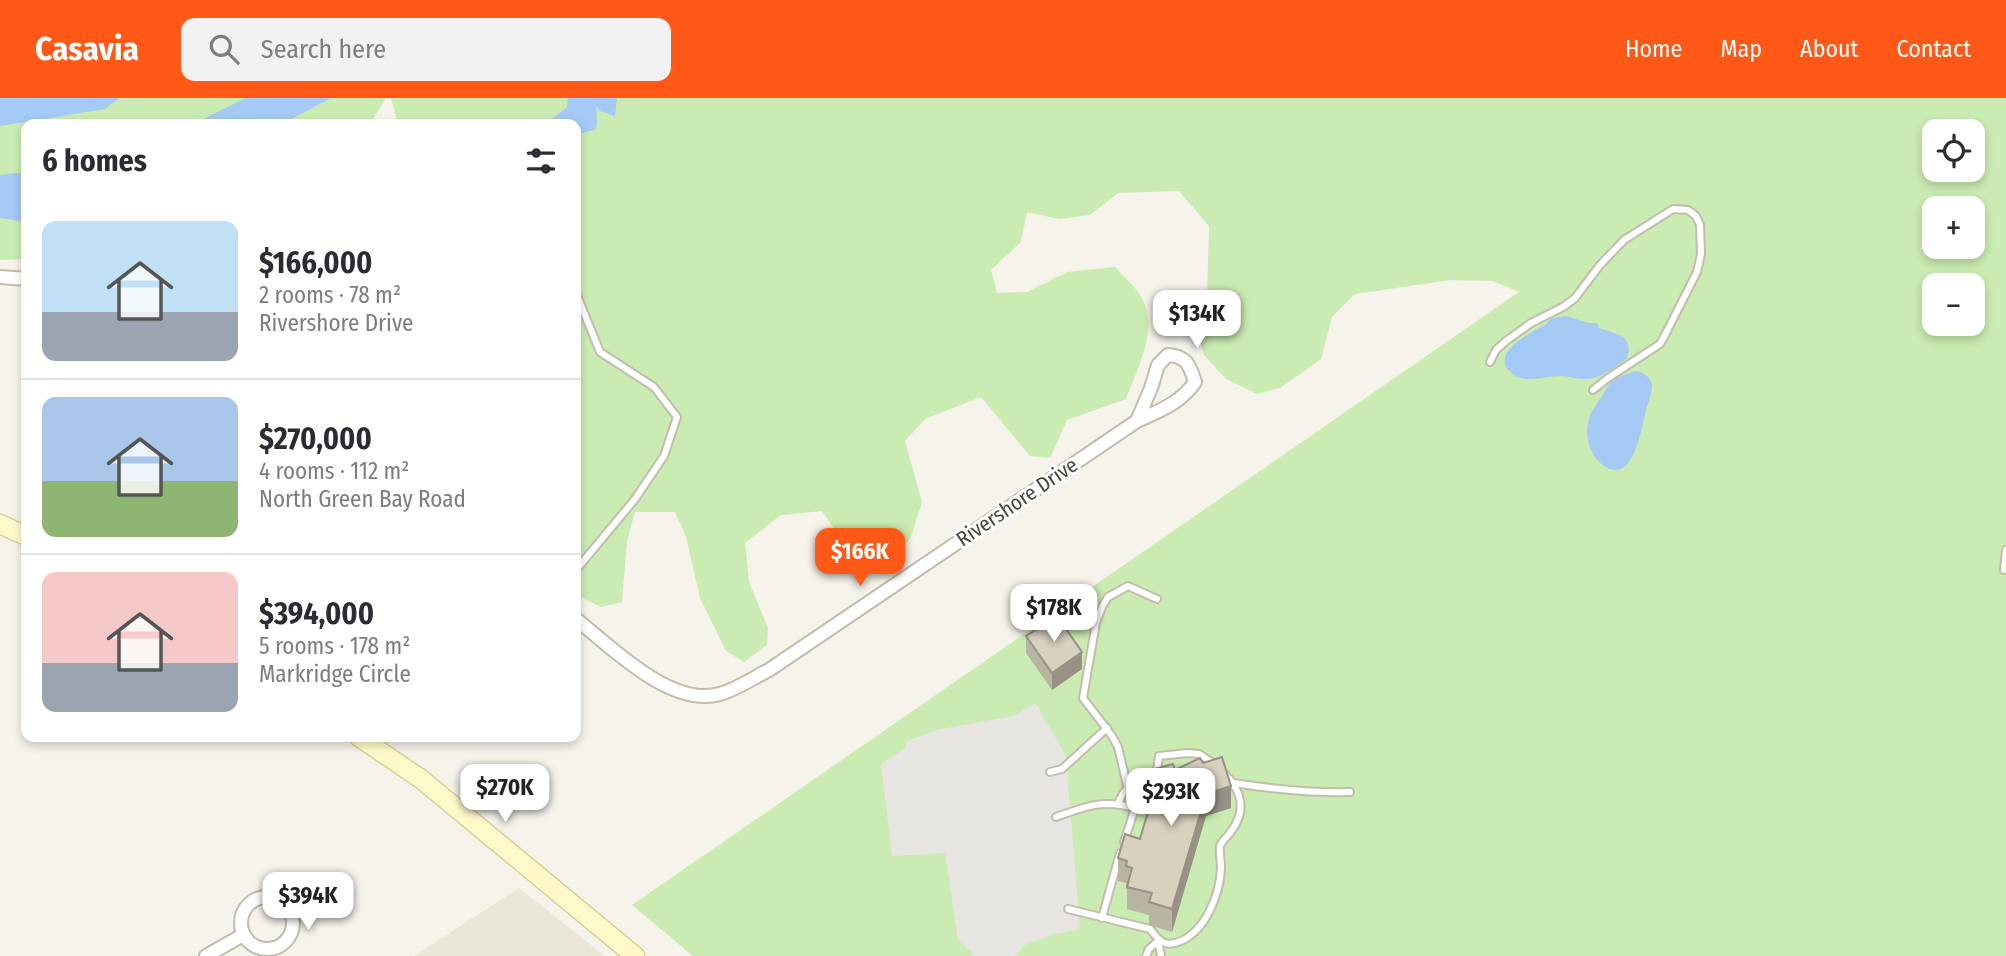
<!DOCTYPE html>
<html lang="en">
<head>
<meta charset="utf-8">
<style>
  :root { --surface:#fff; --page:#f2f2f3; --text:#2b2b33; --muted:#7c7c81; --line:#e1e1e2; --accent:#ff5817 }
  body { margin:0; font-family:"Fira Sans Condensed",sans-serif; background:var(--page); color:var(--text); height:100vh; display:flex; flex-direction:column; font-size:26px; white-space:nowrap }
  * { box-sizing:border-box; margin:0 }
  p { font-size:23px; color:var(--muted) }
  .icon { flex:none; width:38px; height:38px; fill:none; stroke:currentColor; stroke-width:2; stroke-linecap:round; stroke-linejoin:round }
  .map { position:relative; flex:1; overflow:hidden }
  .side { position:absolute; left:21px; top:21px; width:560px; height:623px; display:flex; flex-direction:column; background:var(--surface); border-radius:14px; box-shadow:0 4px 10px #0003 }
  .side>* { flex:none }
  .fabs { position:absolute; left:1922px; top:21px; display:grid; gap:14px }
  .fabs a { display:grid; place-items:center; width:63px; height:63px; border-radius:14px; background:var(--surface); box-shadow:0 4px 10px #0003; font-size:35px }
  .price { position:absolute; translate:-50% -60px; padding:0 16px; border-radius:14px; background:#fff; color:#222; font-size:23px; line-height:46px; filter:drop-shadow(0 2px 4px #0008) }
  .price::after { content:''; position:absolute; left:50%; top:42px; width:21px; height:16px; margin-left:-10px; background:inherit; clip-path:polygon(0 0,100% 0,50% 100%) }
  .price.current { background:var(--accent); color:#fff }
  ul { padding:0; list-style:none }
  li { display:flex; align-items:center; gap:21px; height:175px; padding:0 21px }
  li+li { border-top:2px solid var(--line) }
  li span { display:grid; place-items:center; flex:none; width:196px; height:140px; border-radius:14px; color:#555 }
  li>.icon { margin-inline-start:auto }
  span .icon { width:84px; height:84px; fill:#fffc; stroke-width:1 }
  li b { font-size:30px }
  h2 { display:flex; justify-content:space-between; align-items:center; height:84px; padding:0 21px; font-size:30px }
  header { display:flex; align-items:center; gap:42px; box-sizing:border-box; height:98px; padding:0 35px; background:var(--accent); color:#fff }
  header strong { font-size:33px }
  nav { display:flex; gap:38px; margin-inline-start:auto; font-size:24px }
  .search { width:490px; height:63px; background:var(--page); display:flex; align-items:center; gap:18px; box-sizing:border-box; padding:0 24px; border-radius:14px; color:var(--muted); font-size:26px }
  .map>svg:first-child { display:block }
  .residential { fill:#eae6d8 }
  .green { fill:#caebb1; fill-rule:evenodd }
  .parking { fill:#e7e5e1 }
  .water { fill:#a4c9f4 }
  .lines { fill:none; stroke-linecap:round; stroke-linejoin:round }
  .lane-casing { stroke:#c2bdac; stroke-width:10 }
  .street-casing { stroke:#c2bdac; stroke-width:16 }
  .secondary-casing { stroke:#d7cf98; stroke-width:21 }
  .lane { stroke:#fff; stroke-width:6 }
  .street { stroke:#fff; stroke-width:12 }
  .secondary { stroke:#fff9ca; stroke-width:18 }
  .wall { fill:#bab4a3 }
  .shaded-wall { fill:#979285 }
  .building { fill:#d8d1be; stroke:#979285; stroke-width:2 }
  .labels { text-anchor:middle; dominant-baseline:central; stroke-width:6; stroke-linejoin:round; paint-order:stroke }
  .street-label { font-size:21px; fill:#4a4537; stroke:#fff }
</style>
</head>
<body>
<header>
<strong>Casavia</strong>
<div class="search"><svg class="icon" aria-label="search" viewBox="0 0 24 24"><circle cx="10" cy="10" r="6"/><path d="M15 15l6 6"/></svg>Search here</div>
<nav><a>Home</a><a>Map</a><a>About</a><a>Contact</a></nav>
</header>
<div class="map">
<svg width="2006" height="858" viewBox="0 0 2006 858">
  <rect width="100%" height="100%" fill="#f5f3ea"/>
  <polygon class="residential" points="519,790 605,858 414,858"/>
  <g class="green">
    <polygon points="0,0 386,0 370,26 26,26 26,161 0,162"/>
    <path d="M391,0H2006V858H693L632,807L1519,194L1493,183L1451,182L1355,196L1332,219L1321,261L1280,290L1257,296L1226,281L1204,257L1198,236L1207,202L1209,128L1179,93L1118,95L1090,117L1059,121L1027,114L1021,144L991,172L997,195L1027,194L1067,174L1115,169C1124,179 1135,188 1141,199C1160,230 1137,271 1126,301L1067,322L1050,360L1030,358L981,299L925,321L905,343L922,404L911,439L886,470H861L822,413L781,417L745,445L749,484L768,530L767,547L744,564L726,553L700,500L686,439L675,414H635L627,443L622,504L601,509L576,497V26H398ZM1934,33H1972V72H1934ZM1934,110H1972V149H1934ZM1934,187H1972V226H1934Z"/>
  </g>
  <polygon class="parking" points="1036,605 1066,658 1080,831 1051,837 1025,847 1015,858 975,858 958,842 945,755 892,758 881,666 905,650 906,644 936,632 1013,618"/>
  <g class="water">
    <polygon points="0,0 119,0 105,11 0,28"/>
    <polygon points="246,0 331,0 282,26 193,26"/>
    <polygon points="568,0 617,0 615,18 600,13 596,8 597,24 596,31 579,36 576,35 576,26 554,26 552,21 567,9"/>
    <polygon points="26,74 26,124 0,120 0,77"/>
    <path d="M1567,218L1588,225H1597L1599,230C1617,236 1634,238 1627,260C1617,268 1606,276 1594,280C1582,283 1574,279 1562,278C1548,277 1526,286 1514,277C1486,257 1528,236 1543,228C1546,227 1548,223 1551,221C1556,219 1562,219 1567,218Z"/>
    <path d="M1636,273C1642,274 1650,278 1652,286C1653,293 1648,305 1646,312C1642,328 1634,386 1606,369C1590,360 1584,338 1589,321C1591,313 1597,305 1602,298C1605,293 1607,288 1611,284C1618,278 1627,276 1636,273Z"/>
  </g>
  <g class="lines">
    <g class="lane-casing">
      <g id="lane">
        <polyline points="576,195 600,254 654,289 677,319 664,358 635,401 576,472"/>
        <polyline points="1490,264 1496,252 1506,243 1531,225 1563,209 1575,200 1600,167 1624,142 1673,111 1688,112 1696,118 1700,127 1701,156 1697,174 1666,235 1660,246 1608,280 1593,292"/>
        <polyline points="2004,472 2006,452"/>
        <polyline points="1050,674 1062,671 1107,630"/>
        <path d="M1234,685C1272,691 1311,695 1350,694"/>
        <polyline points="1127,687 1118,649 1112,638 1083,600 1096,525 1102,509 1108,499 1128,488 1157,501"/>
        <path d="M1118,706C1126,683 1140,685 1157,672L1159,658L1188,655L1199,656L1214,666"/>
        <path d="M1056,719C1087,708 1102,701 1135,710L1124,744"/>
        <path d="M1068,811L1150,831C1159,843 1165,850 1181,843C1206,832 1220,796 1221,770C1221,763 1219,754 1220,748C1222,743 1227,739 1230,735C1248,712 1242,692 1222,673"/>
        <polyline points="1102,820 1120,755"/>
        <polyline points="1158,843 1161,858"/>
        <polyline points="1146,858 1149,851 1158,843"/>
      </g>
    </g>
    <g class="street-casing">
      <g id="street">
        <polyline points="0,179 26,181"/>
        <path d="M576,521C611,549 671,610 720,596C737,591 753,580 769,572L1137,323C1159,313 1181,305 1195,284C1190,268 1187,258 1168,257L1158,267L1151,290L1137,323"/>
        <circle cx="267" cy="825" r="26"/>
        <polyline points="206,858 243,837"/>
      </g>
    </g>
    <g class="secondary-casing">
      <g id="secondary">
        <polyline points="0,426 26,438"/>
        <polyline points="359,639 421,681 635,858"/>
      </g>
    </g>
    <use href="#lane" class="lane"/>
    <use href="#street" class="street"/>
    <use href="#secondary" class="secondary"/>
  </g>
  <g class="wall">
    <polygon points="1026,538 1082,571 1052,592 1026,555"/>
    <polygon points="1203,665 1231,710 1206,718 1172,834 1149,827 1149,817 1127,811 1127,791 1126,791 1126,785 1118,783 1118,760 1140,741 1152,699 1151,695 1151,672 1175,672"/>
  </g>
  <g class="shaded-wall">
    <polygon points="1082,554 1082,571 1052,592 1052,575"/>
    <polygon points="1231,688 1231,710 1206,718 1172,834 1172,811 1206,696"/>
  </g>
  <g class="building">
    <polygon points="1057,518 1082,554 1052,575 1026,538"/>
    <polygon points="1222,659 1231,688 1206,696 1172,811 1149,804 1152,795 1127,789 1132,770 1126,768 1127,763 1118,760 1125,736 1140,741 1156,686 1151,672 1173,666 1175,672 1200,660 1203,665"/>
  </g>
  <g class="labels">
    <g class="street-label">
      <text transform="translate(1017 404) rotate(-34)">Rivershore Drive</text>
    </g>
  </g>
</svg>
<div class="fabs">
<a><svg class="icon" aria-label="locate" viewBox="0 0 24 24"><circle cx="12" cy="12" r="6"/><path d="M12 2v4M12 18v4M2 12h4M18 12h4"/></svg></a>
<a>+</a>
<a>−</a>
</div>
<b class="price" style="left:1197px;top:252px">$134K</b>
<b class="price current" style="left:860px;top:490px">$166K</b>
<b class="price" style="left:1054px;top:546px">$178K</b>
<b class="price" style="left:505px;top:726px">$270K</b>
<b class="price" style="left:1171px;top:730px">$293K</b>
<b class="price" style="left:308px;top:834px">$394K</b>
<section class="side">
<h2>6 homes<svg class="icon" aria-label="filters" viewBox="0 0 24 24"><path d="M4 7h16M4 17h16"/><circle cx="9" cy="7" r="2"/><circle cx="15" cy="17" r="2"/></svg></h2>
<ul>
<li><span style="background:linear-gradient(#bfe0f5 65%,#9aa5b1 0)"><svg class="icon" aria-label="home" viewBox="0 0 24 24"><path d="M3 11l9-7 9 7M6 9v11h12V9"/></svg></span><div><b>$166,000</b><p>2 rooms · 78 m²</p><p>Rivershore Drive</p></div></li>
<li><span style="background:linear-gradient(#a9c7e8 60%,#8fb573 0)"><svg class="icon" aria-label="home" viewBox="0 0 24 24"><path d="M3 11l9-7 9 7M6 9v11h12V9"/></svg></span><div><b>$270,000</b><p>4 rooms · 112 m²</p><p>North Green Bay Road</p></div></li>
<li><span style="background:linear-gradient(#f6c9c9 65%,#9aa5b1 0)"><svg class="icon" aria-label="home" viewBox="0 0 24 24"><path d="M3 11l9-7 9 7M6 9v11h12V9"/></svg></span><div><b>$394,000</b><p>5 rooms · 178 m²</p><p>Markridge Circle</p></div></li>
</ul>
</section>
</div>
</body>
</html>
